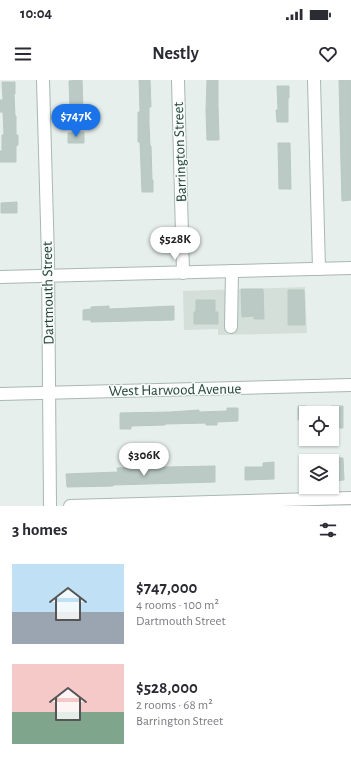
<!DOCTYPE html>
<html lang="en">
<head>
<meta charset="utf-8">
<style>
  :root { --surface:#fff; --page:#f2f2f3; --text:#2b2b33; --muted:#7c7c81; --accent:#1a73e8 }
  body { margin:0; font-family:"Alegreya Sans",sans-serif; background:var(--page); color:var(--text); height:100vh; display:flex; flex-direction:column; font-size:15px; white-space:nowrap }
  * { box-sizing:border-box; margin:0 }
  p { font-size:13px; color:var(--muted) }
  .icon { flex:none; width:22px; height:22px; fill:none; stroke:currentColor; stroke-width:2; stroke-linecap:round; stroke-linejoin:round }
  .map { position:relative; height:426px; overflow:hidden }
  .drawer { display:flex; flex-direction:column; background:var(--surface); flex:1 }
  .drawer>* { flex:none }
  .fabs { position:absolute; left:299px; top:326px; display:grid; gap:8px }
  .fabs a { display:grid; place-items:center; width:40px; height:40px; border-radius:0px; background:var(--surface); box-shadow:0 1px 3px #0004; font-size:20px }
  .price { position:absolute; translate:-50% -34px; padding:0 9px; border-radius:14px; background:#fff; color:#222; font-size:13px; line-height:26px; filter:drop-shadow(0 1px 2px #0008) }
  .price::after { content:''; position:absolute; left:50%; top:24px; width:12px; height:9px; margin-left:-6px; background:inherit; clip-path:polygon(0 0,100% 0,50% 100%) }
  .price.selected { background:var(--accent); color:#fff }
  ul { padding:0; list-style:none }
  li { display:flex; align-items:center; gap:12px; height:100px; padding:0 12px }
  li span { display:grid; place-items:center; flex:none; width:112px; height:80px; border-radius:0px; color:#555 }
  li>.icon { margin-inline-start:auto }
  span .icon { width:48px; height:48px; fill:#fffc; stroke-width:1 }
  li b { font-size:17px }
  h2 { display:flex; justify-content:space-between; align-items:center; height:48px; padding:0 12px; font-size:17px }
  .status { display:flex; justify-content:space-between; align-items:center; height:28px; padding:0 20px; background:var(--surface); direction:ltr }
  .status svg { height:11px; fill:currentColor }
  header { display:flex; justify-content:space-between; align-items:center; height:52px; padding:0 12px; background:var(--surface); font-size:18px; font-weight:700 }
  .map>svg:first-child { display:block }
  .built { fill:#d4dfda }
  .building { fill:#bbcac4; stroke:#b8c9c2 }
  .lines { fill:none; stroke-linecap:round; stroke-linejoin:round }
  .minor-casing { stroke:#a8b8b2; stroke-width:14 }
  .minor { stroke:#fff; stroke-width:12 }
  .labels { text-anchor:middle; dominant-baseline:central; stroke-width:3; stroke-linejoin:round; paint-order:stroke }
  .street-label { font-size:15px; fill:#24423a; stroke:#f7fbf9 }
</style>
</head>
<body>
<div class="status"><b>10:04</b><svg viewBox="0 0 49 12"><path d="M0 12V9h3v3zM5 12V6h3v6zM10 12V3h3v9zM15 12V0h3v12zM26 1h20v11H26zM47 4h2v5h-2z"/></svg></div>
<header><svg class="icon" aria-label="menu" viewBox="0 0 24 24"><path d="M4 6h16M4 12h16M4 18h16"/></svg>Nestly<svg class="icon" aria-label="heart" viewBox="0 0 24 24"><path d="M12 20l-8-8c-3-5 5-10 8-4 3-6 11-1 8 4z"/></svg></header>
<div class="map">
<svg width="351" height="426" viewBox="0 0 351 426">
  <rect width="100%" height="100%" fill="#e6efeb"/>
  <polygon class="built" points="305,207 307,253 218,255 218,249 184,250 183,211"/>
  <g class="building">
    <polygon points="82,0 83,29 70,29 69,1"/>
    <polygon points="139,0 150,0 151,27 149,27 149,44 150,66 151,66 152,100 153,100 153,112 142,112 140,62 138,62 138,32 140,32"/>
    <polygon points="207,0 218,0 218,26 219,60 207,60 206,30"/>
    <polygon points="339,0 351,0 351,120 342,121 341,85"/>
    <polygon points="2,2 15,2 15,14 14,14 15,36 16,36 16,55 18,55 18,65 16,66 16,82 0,82 0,71 2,71 2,55 4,55 3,32 0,32 0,20 3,20"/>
    <polygon points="277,6 289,6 289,18 288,18 288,42 277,42 276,30 278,30"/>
    <polygon points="84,52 84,63 68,63 68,53"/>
    <polygon points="278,63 290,63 291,109 279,109"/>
    <polygon points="17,122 17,133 1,133 1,123"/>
    <polygon points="241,209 263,209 264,239 254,239 254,236 242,237"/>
    <polygon points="288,210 304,210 305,245 288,245"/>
    <polygon points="196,220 215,220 215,232 218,232 218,244 194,244 194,232 196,232"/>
    <polygon points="109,226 109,229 174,226 174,240 91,242 91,240 83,240 83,230 91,229 91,227"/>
    <polygon points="298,326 306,326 306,339 298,340"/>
    <polygon points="331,326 343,326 343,348 332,348 332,333 331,333"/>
    <polygon points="227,328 238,328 238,341 217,342 217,345 206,345 206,343 165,344 165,345 131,346 131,349 120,349 120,333 170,332 199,330 199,332 227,331"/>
    <polygon points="332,378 343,378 344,400 332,401"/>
    <polygon points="274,382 274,399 245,400 245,387 263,387 263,383"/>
    <polygon points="215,386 215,402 113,405 113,406 67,407 66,394 118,392 117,388"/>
  </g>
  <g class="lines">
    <g class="minor-casing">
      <g id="minor">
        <polyline points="43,0 48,179 50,426"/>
        <polyline points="178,0 183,193"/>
        <polyline points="314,0 319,189"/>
        <polyline points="0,197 351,188"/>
        <polyline points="231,247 232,191"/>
        <polyline points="0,314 351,305"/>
        <polyline points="70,426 351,418"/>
      </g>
    </g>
    <use href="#minor" class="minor"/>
  </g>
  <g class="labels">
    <g class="street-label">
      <text transform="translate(180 72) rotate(-92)">Barrington Street</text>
      <text transform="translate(48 213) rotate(-91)">Dartmouth Street</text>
      <text transform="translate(175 310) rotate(-1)">West Harwood Avenue</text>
    </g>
  </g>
</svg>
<div class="fabs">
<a><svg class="icon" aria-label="locate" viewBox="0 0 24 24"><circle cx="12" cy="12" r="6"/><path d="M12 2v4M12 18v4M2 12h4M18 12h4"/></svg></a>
<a><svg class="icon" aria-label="layers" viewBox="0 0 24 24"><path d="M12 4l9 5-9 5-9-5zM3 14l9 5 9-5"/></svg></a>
</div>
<b class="price selected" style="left:76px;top:58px">$747K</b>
<b class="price" style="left:175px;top:181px">$528K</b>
<b class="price" style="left:144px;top:397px">$306K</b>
</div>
<section class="drawer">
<h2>3 homes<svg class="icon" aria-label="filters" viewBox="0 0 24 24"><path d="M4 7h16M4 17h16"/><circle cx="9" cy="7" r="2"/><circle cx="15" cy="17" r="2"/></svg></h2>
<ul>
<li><span style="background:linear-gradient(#bfe0f5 60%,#9aa5b1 0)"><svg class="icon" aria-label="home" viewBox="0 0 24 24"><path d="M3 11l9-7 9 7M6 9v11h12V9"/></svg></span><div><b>$747,000</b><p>4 rooms · 100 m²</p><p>Dartmouth Street</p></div></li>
<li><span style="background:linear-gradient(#f6c9c9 60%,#7fa58c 0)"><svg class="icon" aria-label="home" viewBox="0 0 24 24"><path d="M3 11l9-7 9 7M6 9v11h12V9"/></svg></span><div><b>$528,000</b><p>2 rooms · 68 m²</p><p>Barrington Street</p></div></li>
</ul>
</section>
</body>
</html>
